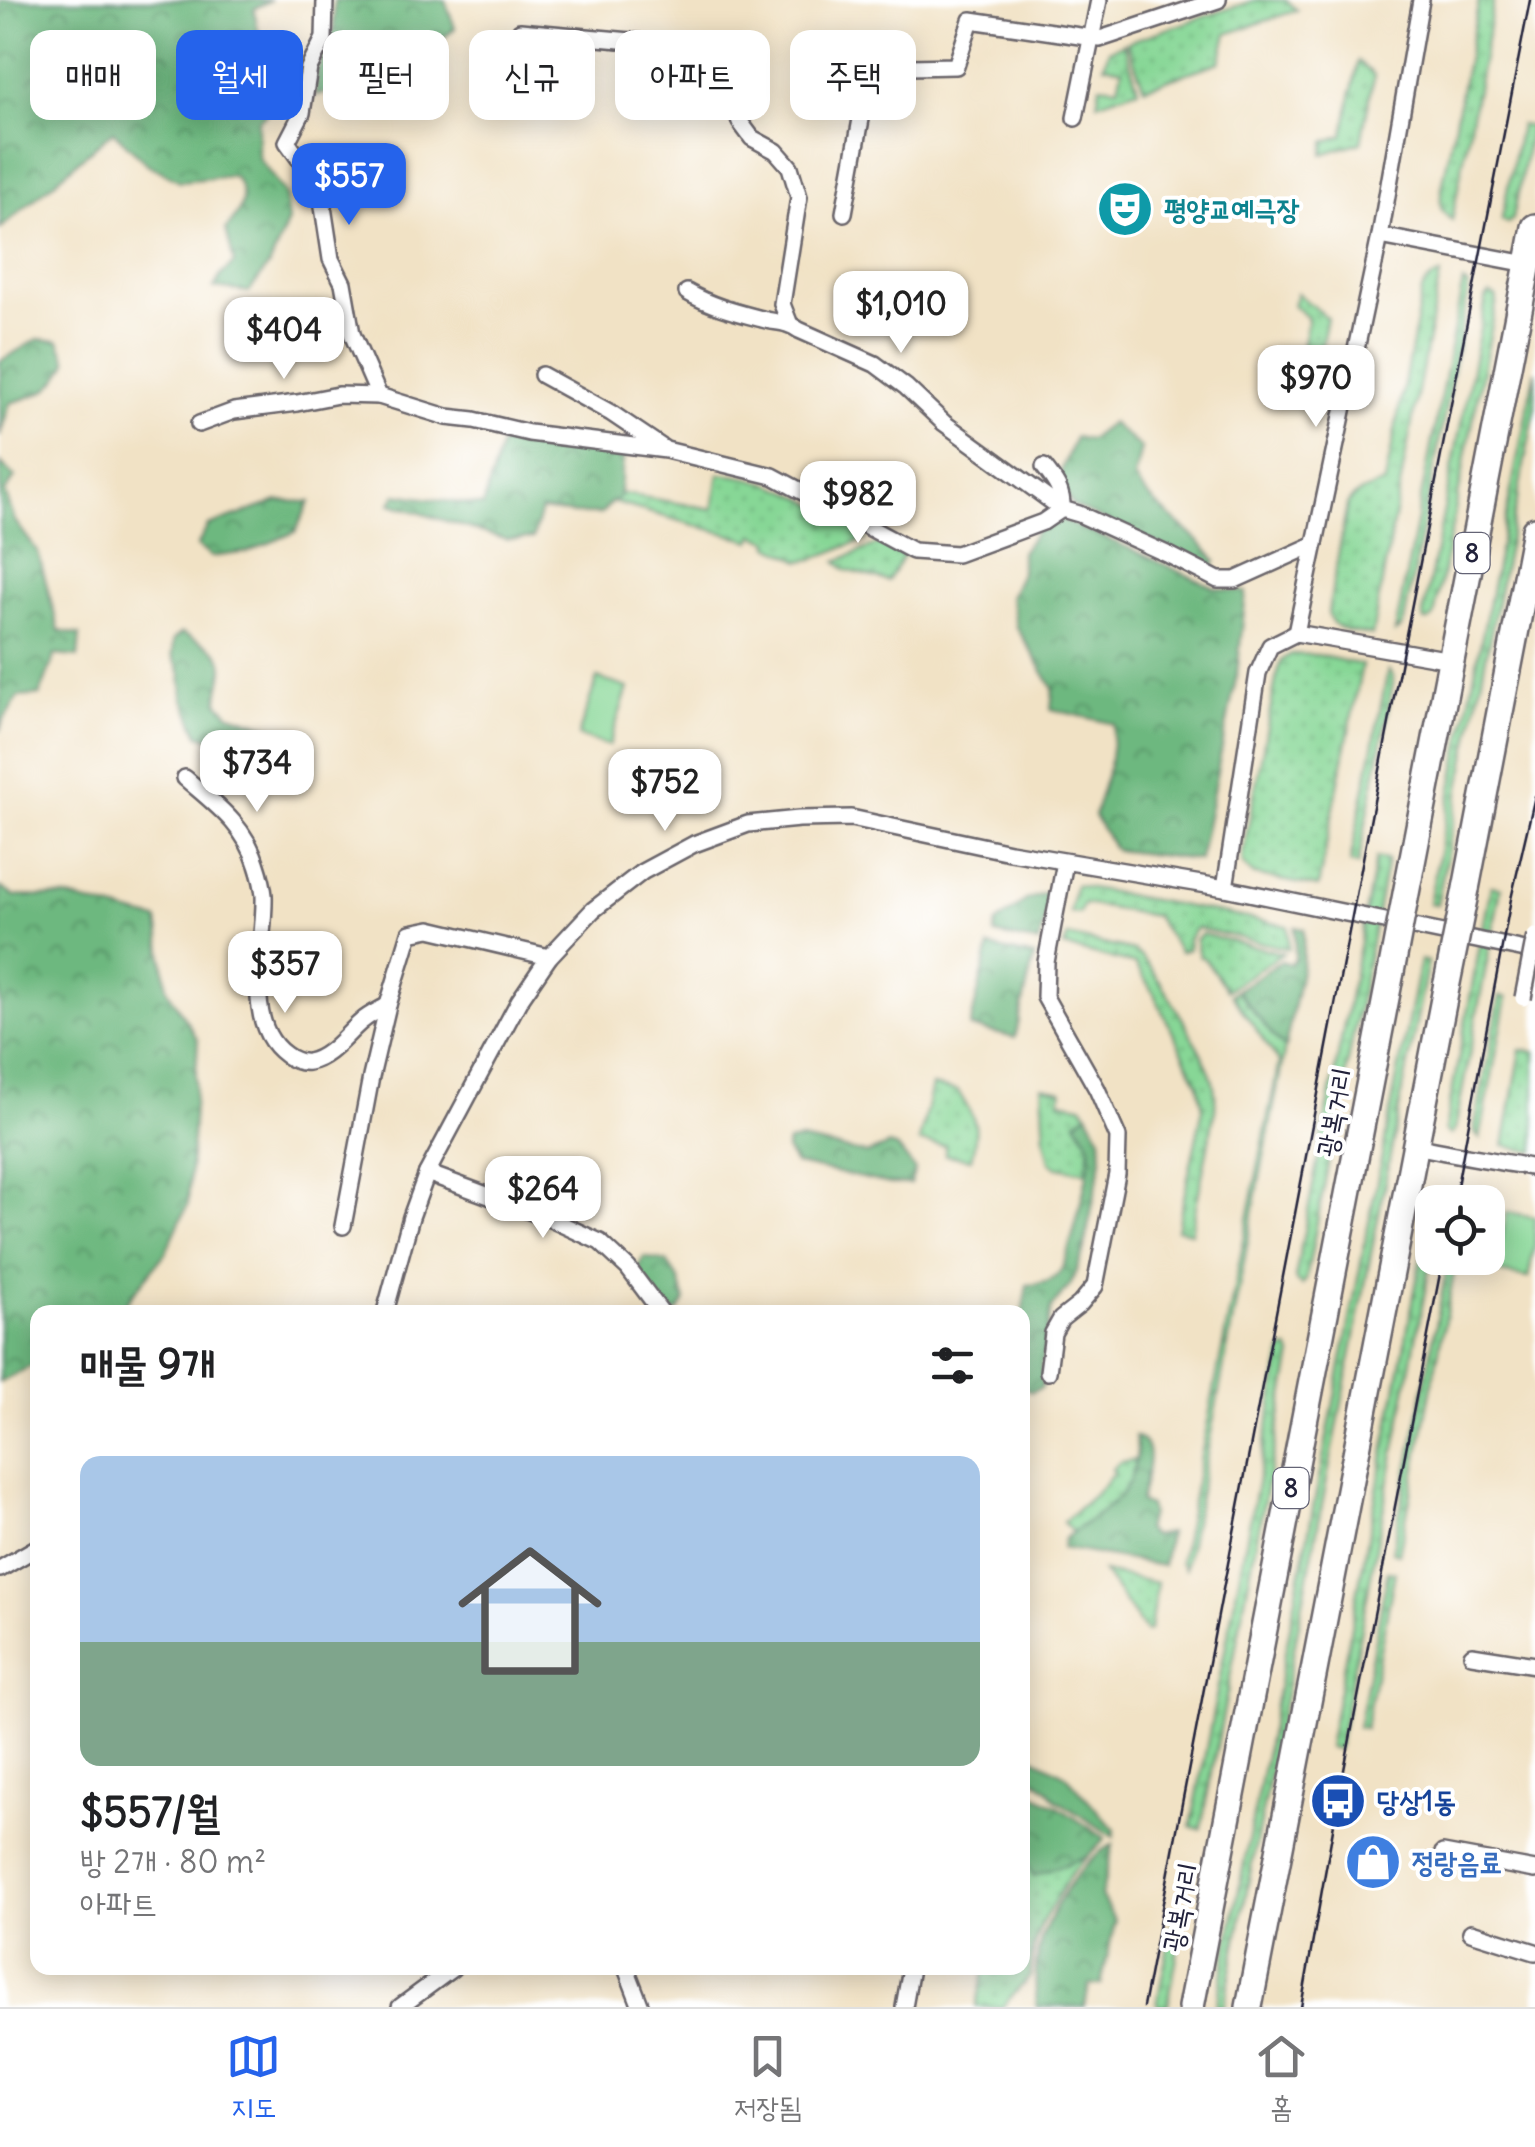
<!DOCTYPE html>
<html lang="ko">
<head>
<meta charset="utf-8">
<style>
  :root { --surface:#fff; --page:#f2f2f2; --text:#202124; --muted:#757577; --line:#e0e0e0; --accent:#2563eb }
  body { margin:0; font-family:Delius,"Poor Story",sans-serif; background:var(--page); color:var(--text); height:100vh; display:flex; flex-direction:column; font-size:38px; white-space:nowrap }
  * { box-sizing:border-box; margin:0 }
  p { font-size:32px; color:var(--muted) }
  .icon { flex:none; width:55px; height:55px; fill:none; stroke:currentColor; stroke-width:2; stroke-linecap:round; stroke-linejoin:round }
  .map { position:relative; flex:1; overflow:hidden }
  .side { position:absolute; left:30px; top:1305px; width:1000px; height:670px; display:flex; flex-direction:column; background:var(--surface); border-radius:20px; box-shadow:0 5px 25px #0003 }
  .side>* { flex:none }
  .guide { position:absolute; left:30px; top:30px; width:1000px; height:90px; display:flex; gap:20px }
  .controls { position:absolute; left:1415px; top:1185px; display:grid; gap:20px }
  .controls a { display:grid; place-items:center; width:90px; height:90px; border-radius:20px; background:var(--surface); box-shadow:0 5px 25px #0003; font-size:50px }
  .price { position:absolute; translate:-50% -85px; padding:0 22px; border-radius:20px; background:#fff; color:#222; font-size:32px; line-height:65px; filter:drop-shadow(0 2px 5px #0008) }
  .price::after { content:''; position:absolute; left:50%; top:60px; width:30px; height:22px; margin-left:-15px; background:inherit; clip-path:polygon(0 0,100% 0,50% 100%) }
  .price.on { background:var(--accent); color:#fff }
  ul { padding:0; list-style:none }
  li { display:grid; align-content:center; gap:20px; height:530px; padding:0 50px }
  li span { display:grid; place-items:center; height:310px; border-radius:20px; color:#555 }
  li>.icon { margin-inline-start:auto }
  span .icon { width:180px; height:180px; fill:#fffc; stroke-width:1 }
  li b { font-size:42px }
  h2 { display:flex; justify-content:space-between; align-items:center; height:120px; padding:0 50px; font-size:42px }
  .chip { padding:0 35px; border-radius:20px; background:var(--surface); box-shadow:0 5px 25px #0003; font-size:35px; line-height:90px }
  .chip.on { background:var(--accent); color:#fff }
  .dock { display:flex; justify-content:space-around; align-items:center; height:140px; border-top:2px solid var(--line); background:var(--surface); font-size:28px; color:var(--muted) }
  .dock a { display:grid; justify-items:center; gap:5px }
  .dock .on { color:var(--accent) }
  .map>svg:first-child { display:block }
  .green { fill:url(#green-dots); stroke:#547c68; stroke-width:2.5 }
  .forest { fill:url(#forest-crowns); stroke:#486d5d; stroke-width:2.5 }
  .pitch { fill:#87d796; stroke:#547c68; stroke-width:2.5 }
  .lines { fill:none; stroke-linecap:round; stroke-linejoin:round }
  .minor-casing { stroke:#6a656b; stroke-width:20 }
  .highway-casing { stroke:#6a656b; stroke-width:30 }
  .minor { stroke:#fff; stroke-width:15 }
  .highway { stroke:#fff; stroke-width:25 }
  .tram { stroke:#22223b; stroke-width:2.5 }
  .minor-bridge-casing { stroke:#6a656b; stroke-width:20; stroke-linecap:butt }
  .highway-bridge-casing { stroke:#6a656b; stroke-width:30; stroke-linecap:butt }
  .minor-bridge { stroke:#fff; stroke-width:15 }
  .highway-bridge { stroke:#fff; stroke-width:25 }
  .labels { text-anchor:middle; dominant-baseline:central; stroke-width:8; stroke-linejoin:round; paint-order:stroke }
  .shield { fill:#fff; stroke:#646476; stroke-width:2.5 }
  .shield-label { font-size:25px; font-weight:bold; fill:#22223b }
  .culture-label { font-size:28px; font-weight:bold; fill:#0d838f; stroke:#fff; text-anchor:start }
  .street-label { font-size:28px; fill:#22223b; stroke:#fff }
  .transit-label { font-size:28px; font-weight:bold; fill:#164399; stroke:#fff; text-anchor:start }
  .shop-label { font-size:28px; font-weight:bold; fill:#366cbe; stroke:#fff; text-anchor:start }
</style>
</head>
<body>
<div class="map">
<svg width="1535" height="2007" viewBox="0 0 1535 2007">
  <defs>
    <pattern id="green-dots" width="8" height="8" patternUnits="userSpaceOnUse" patternTransform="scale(2.5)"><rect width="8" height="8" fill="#87d796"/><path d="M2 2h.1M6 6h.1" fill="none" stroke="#74b882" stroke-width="1.8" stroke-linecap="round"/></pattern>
    <pattern id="forest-crowns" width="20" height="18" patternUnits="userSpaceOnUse" patternTransform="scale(2.5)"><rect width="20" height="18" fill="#6db87f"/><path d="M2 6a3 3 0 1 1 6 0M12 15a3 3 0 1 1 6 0" fill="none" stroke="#599569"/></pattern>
  </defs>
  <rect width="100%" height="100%" fill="#fff"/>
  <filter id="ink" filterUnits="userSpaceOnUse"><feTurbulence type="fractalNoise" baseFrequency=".01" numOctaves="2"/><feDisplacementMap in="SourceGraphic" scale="20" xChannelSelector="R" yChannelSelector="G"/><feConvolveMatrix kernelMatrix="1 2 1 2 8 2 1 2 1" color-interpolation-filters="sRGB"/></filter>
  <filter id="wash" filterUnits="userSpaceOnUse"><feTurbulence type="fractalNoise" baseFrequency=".0048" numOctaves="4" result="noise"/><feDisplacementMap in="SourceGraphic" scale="40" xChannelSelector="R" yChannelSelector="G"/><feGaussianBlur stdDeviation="2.25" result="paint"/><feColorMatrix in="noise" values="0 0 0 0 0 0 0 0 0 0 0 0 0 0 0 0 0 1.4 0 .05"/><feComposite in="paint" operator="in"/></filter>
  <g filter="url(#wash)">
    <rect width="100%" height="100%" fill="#f1e2c5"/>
    <g class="green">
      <polygon points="1255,0 1285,0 1297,10 1227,34 1220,62 1144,88 1127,42"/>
      <path d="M1479,0H1494L1452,220C1440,212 1440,207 1441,193Z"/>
      <polygon points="1124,43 1138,89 1097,103 1100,85 1118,87 1122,69 1104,65 1109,50"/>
      <polygon points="1358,61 1374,75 1361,142 1323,154 1325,142 1343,135"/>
      <polygon points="1520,125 1531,127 1513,219 1508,223 1502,220 1502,217"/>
      <path d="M1440,275L1372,635C1355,632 1333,633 1328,613L1347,505C1356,489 1370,491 1385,482L1422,291C1426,282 1430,278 1440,275Z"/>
      <polygon points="1463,282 1468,286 1468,293 1404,622 1401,628 1395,632"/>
      <polygon points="1297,293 1327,318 1314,382 1294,389 1308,318 1293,305"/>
      <polygon points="1490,294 1496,297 1497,300 1434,617 1429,621 1425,621 1423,615 1486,298"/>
      <polygon points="1535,370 1535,410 1437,904 1429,903"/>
      <path d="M719,474C772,476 817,505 862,530L866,539L813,559L801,561L770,546V541L755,535L752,541L612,502L619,498V493L713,509Z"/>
      <polygon points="878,544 887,545 904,555 888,581 845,570 837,561"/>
      <polygon points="1291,654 1318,655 1362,665 1318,887 1254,875 1243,865 1242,858 1278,669 1282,660"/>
      <polygon points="1388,670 1393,676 1393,684 1358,865 1350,863"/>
      <polygon points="1376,858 1387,860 1306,1280 1302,1285 1296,1281 1295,1278"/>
      <polygon points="1075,885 1288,926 1289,949 1196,928 1188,939 1189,949 1180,952 1155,916 1084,904 1079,914 1070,913"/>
      <polygon points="1491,886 1501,888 1455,1130 1451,1135 1445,1131 1445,1129"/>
      <polygon points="1202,934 1283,953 1227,990 1205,959 1199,956 1195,940"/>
      <path d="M1068,936L1134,951C1154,963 1199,1047 1210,1072C1215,1084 1216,1097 1215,1111L1191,1232L1177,1229L1203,1108L1198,1084L1154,994L1135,964L1064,947Z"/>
      <polygon points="1420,960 1428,962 1224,2007 1216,2007"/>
      <polygon points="1237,990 1273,1036 1285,1048 1185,1569 1180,1562 1279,1062 1231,994"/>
      <polygon points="1500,996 1507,998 1480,1139 1475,1133 1475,1125"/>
      <polygon points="1521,1050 1535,1052 1535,1152 1504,1146"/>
      <path d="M932,1086L958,1091C976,1122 980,1123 971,1159L945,1155V1146L919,1142Z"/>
      <polygon points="1042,1086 1062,1091 1060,1101 1082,1105 1088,1113 1076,1121 1090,1144 1087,1172 1057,1167 1050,1162 1045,1141"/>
      <polygon points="1432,1223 1432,1254 1338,1749 1328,1747 1427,1227"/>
      <polygon points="1449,1258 1457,1258 1399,1554 1392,1552"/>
      <polygon points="1289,1349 1292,1355 1201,1829 1191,1827 1282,1353 1283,1350"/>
      <path d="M1135,1460C1134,1468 1133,1478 1129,1484C1119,1505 1091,1520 1072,1532L1063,1522L1097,1492L1114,1473L1112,1469L1120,1462Z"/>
      <polygon points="1388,1571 1395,1572 1365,1728 1358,1727"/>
      <polygon points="1103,1572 1157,1583 1150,1630 1146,1632 1142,1627"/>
      <polygon points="1023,1854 1033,1875 1088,1856 1073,1871 1041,1924 1033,1949 1030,1976 1002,2007 976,2007 985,1968 1022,1968"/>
      <polygon points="1175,1910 1185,1912 1168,2005 1166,2007 1159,2007 1157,2003"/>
    </g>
    <g class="forest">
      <path d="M0,0H271L254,9L258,30L283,69L281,99L258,121V157L285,194L288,221L270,264L249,292L214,288L221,275L234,263L226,229C242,211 249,196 234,176L180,181L147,164L113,131L0,229Z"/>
      <polygon points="334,0 445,0 455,28 425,54 352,89 316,95 317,72 334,30"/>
      <path d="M38,339L59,341L68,362C52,393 43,393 10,403L0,436V361Z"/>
      <path d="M1111,423L1141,448L1134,478C1155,511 1193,529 1216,561L1213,569L1073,506L1058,479L1075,437L1089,440Z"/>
      <polygon points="530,440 624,454 619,498 612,502 601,514 575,514 541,510 533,538 507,540 391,504 396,494 483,506 501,444"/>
      <polygon points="0,463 15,477 5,492 15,521 38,552 59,631 80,635 78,657 55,655 40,695 18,697 3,721 0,732"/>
      <polygon points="278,501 310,502 295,532 248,552 211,557 197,546 208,526"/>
      <polygon points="1061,520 1131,549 1215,588 1246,592 1237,674 1199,860 1115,850 1094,816 1109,766 1114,724 1051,709 1053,688 1016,626 1010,597 1021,572 1021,552 1038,529"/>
      <path d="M182,633C197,641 224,647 223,669C222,680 218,691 218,702L230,714L313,741L276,744L239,735L210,739L199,735L183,697L181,674L172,655L173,640Z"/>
      <polygon points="0,887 14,896 65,897 158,920 167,989 198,1040 188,1204 166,1252 120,1310 115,1312 38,1312 37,1363 0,1382"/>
      <polygon points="1051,891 1039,943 994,934 996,924 1026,900"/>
      <polygon points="1295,927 1304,929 1302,965 1285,1048 1273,1036 1237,990 1281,961 1290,964 1295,959"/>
      <polygon points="989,947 1034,957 1015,1038 970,1027"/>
      <path d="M1088,1113L1101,1137L1102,1159L1083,1253L1070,1286L1051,1308L1041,1367L1042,1387L1031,1392L1024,1387L1022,1380V1315L1027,1285C1041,1284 1053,1282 1061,1270C1070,1253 1091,1167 1090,1148C1089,1139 1081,1129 1076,1121Z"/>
      <polygon points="801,1140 867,1154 889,1145 898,1148 915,1170 910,1184 890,1184 795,1164 786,1150 788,1142"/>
      <polygon points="644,1257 667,1262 679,1280 685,1301 678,1312 667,1312 643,1279 639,1268"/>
      <path d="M1135,1436C1161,1446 1143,1480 1140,1502L1149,1506L1151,1513L1145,1529L1152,1536L1169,1533L1163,1566L1062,1548L1064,1539C1092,1515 1125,1506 1134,1467C1137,1455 1138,1448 1135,1436Z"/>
      <polygon points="1023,1746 1027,1754 1066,1775 1115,1830 1114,1837 1055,1799 1048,1789 1030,1775 1023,1765"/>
      <polygon points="1023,1788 1057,1806 1105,1838 1088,1856 1033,1876 1023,1854"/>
      <path d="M1113,1845L1101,1896L1115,1921L1101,1985H1089L1085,2007H1037C1035,1988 1035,1970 1038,1952C1043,1920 1082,1856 1113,1845Z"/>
    </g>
    <g class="pitch">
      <polygon points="597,678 628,688 609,746 578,736"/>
      <polygon points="1507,1212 1535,1217 1535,1244 1528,1278 1495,1272"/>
    </g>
  </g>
  <g filter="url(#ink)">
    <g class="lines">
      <g class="minor-casing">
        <g id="minor">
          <polyline points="325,0 324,38 309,68 302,113 287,142 320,187 331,259 343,283 352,334 379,396"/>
          <polyline points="520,31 664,44 690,57 716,77 729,92 740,122 752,138 776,151 790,167 799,197 782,304 789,322"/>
          <polyline points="1075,118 1099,0"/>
          <polyline points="844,213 867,86 910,67 956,66 971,20 1100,39 1218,0"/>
          <polyline points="1380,236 1533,265"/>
          <path d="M687,292C711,306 735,312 762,319C776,323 787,321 799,330L875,364L906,387L944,423L1062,509"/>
          <polyline points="542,375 611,413 663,448"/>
          <polyline points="199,424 234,411 297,403 338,395 379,396 447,417 474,420 529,433 666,450 773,476 913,551 957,554 1043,522 1062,509 1079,514 1169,555 1218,580 1235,580 1315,544"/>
          <path d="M1044,467C1055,481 1063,491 1062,509"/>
          <polyline points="1296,633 1380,236 1421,0"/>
          <path d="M185,778C215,804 245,825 257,865C260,874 263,885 264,895C266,943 240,1023 286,1055C293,1060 299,1063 308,1062C330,1058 346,1034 362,1021C370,1014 380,1010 388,1005"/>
          <polyline points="1225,888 1258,673 1270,646 1296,633 1451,660"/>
          <path d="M1416,1146C1455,1155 1495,1160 1535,1168"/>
          <polyline points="427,1173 546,1217 600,1242 628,1268 661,1312"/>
          <polyline points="343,1226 371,1077 388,1005 410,933 430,929 549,957"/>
          <polyline points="385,1312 411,1217 427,1173 519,1001 549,957 593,910 642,872 694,844 748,824 799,819 851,818 1010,852 1225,888 1535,952"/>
          <polyline points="1048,1372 1053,1333 1061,1319 1080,1304 1095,1286 1117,1174 1118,1137 1097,1089 1045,997 1046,962 1065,862"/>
          <polyline points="0,1569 38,1547"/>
          <polyline points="1472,1655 1535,1665"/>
          <polyline points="1443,1853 1535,1870"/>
          <polyline points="1471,1932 1535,1952"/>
          <polyline points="626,1968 641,2007"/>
          <polyline points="400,2007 453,1968"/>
          <polyline points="904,2007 911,1968"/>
        </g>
      </g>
      <g class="highway-casing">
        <g id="highway">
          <polyline points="1409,878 1535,227"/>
          <polyline points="1466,889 1535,530"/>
          <polyline points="1191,2007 1391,972"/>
          <polyline points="1249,2007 1447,983"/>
        </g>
      </g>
      <use href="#minor" class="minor"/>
      <use href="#highway" class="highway"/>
      <g class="tram">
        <polyline points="1454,1202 1511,899 1535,796"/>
        <polyline points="1143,2007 1403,650 1530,0"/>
        <polyline points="1301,2007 1338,1801 1443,1258"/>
      </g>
      <g class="minor-bridge-casing">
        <polyline id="minor-bridge" points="1523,998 1535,936"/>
      </g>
      <g class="highway-bridge-casing">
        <g id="highway-bridge">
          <polyline points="1391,972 1409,878"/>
          <polyline points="1447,983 1466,889"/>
        </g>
      </g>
      <use href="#minor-bridge" class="minor-bridge"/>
      <use href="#highway-bridge" class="highway-bridge"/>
    </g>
  </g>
  <defs>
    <g id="theatre-disc" transform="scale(2.875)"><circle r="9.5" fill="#0f9aa8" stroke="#fff"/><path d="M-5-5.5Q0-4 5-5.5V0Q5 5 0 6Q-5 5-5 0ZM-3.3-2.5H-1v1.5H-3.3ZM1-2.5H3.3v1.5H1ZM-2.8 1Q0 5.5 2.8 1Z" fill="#fff"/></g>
    <g id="bus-disc" transform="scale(2.875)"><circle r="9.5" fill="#1a4fb4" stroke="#fff"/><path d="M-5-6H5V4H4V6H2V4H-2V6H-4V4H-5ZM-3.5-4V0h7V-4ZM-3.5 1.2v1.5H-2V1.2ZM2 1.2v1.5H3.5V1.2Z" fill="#fff"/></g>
    <g id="shop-disc" transform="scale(2.875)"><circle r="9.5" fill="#3f7fe0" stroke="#fff"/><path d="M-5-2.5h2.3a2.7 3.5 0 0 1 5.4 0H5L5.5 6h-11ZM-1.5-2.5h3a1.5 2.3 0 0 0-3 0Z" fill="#fff"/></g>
  </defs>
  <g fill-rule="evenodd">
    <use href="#theatre-disc" x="1125" y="209"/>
    <use href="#bus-disc" x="1338" y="1801"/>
    <use href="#shop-disc" x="1373" y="1862"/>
  </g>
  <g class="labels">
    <g class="shield">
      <rect x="1454.5" y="533" width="35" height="40" rx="8"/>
      <rect x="1273.5" y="1468" width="35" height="40" rx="8"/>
    </g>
    <g class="shield-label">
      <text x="1472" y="553">8</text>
      <text x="1291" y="1488">8</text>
    </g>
    <g class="culture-label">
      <text x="1164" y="209">평양교예극장</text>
    </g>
    <g class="street-label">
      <text transform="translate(1334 1112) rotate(-79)">광복거리</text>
      <text transform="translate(1180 1907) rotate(-79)">광복거리</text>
    </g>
    <g class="transit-label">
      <text x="1377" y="1801">당상1동</text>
    </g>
    <g class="shop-label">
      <text x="1412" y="1862">정랑음료</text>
    </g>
  </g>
</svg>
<div class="controls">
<a><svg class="icon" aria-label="locate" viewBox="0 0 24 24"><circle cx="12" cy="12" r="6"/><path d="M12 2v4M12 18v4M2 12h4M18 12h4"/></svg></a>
</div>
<b class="price on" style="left:349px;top:228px">$557</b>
<b class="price" style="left:901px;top:356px">$1,010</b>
<b class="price" style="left:284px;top:382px">$404</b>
<b class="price" style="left:1316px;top:430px">$970</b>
<b class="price" style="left:858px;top:546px">$982</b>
<b class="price" style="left:257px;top:815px">$734</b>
<b class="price" style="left:665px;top:834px">$752</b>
<b class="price" style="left:285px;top:1016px">$357</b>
<b class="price" style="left:543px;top:1241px">$264</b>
<div class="guide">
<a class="chip">매매</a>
<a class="chip on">월세</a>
<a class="chip">필터</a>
<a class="chip">신규</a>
<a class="chip">아파트</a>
<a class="chip">주택</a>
</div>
<section class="side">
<h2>매물 9개<svg class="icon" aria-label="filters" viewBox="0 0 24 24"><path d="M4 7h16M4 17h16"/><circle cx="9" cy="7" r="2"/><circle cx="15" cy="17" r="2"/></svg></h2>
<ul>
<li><span style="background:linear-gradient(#a9c7e8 60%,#7fa58c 0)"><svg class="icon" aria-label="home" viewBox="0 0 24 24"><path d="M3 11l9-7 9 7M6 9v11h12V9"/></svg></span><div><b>$557/월</b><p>방 2개 · 80 m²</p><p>아파트</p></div></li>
</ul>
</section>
</div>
<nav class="dock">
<a class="on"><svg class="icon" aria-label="map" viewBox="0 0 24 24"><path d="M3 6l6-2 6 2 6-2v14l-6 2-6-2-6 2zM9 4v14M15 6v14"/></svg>지도</a>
<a><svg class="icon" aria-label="saved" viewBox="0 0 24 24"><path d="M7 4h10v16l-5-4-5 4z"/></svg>저장됨</a>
<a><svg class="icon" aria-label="home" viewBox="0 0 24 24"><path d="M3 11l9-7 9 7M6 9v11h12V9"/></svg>홈</a>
</nav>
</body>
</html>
